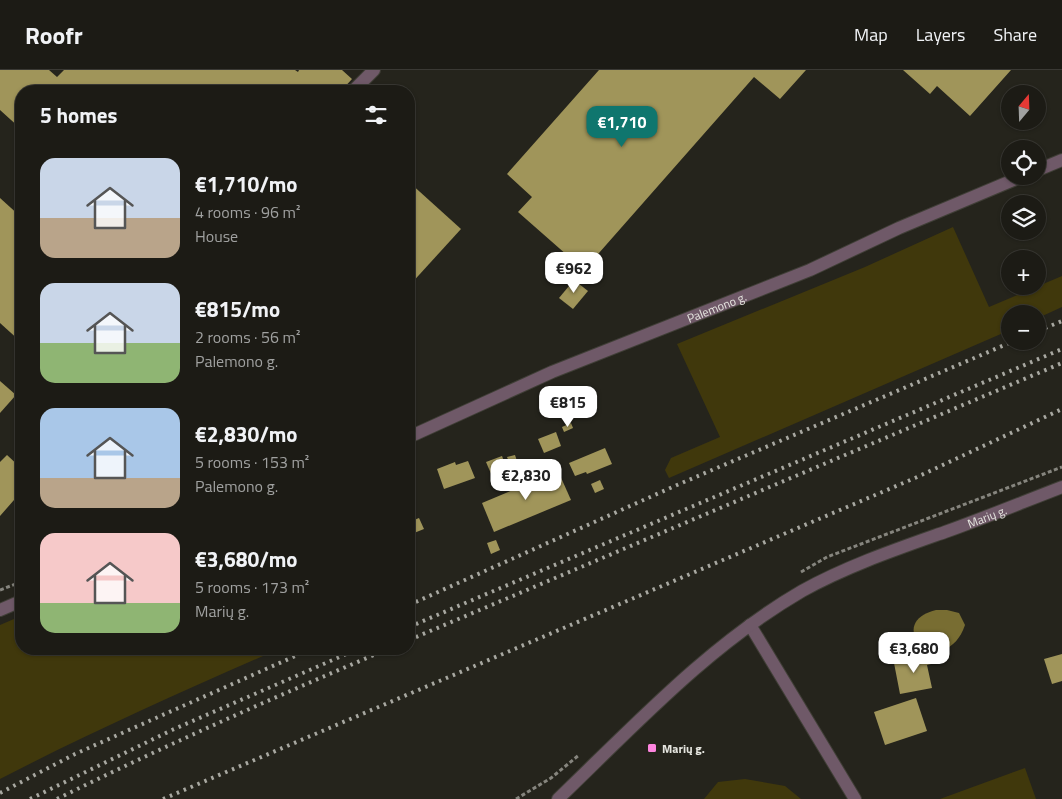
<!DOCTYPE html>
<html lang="en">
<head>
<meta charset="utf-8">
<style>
  :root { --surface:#1c1b15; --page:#292822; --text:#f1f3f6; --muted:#a0a1a0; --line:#3a3934; --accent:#0f766e }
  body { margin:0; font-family:"Titillium Web",sans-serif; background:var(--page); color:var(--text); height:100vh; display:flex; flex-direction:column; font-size:19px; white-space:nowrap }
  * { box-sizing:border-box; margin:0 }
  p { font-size:16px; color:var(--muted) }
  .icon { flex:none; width:28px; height:28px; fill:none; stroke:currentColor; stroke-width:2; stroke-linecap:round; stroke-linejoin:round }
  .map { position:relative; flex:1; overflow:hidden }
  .drawer { position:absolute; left:15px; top:15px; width:400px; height:570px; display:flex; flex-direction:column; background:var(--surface); border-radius:20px; box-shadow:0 1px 4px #0004,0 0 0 1px var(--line) }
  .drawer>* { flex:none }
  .needle { width:32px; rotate:19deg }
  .buttons { position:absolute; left:1001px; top:15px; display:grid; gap:10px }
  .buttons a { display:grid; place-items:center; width:45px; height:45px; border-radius:50%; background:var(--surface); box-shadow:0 1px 4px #0004,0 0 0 1px var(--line); font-size:25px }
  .price { position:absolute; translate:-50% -42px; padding:0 11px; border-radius:10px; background:#fff; color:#222; font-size:16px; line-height:32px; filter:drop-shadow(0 1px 2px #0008) }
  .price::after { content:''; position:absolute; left:50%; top:30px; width:15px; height:11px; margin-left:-8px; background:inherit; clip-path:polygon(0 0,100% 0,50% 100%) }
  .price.selected { background:var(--accent); color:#fff }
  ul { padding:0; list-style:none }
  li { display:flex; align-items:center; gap:15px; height:125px; padding:0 25px }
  li span { display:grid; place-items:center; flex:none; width:140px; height:100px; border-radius:15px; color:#555 }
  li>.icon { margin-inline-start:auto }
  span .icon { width:60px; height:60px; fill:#fffc; stroke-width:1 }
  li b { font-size:21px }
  h2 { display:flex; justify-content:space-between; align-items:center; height:60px; padding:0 25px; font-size:21px }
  header { display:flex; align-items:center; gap:30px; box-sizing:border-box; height:70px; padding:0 25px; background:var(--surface); border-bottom:1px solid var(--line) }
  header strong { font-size:24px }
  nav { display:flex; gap:28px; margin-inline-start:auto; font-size:18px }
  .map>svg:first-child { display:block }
  .green { fill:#40380c }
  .water { fill:#786d32 }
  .building { fill:#a0955a }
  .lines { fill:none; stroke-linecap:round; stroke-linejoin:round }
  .minor-casing { stroke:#403f37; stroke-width:14 }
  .path { stroke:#86857e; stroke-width:3; stroke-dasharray:4 2.5; stroke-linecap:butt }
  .minor { stroke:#6f5968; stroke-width:12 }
  .rail { stroke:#a8a8a1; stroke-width:4; stroke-dasharray:2.5 5; stroke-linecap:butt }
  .poi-dot { fill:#fe85df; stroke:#25241c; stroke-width:2 }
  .labels { text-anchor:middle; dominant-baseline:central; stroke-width:5; stroke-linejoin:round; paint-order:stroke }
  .street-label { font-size:12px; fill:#e5e5df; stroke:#25241c }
  .poi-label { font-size:12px; font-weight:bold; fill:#e5e5df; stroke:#25241c; text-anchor:start }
</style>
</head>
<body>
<header>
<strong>Roofr</strong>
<nav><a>Map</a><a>Layers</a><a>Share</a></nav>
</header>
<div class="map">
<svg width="1062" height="729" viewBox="0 0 1062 729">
  <rect width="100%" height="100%" fill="#25241c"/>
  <g class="green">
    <polygon points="953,157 989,237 1062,206 1062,237 1038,248 1038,244 1010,244 1010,260 669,408 665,400 671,388 720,367 677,274 865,197"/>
    <path d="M21,546V579H279C185,620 91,662 0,709V555Z"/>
    <polygon points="1025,698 1036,729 940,729"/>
    <polygon points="745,709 785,716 801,729 704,729 718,712"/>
  </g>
  <path class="water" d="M936,540H947L959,543L965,555C960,569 954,575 941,582L919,575C907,557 916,545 936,540Z"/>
  <g class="building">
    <polygon points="0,0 49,0 57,7 64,0 295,0 298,2 299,0 342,0 352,9 341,21 21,21 21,59 0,40"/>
    <polygon points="599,0 806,0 780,29 754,7 584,200 518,142 532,127 507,104"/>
    <polygon points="903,0 1011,0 970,46 937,16 930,24"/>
    <polygon points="409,112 461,159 409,216"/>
    <polygon points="0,128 21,147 21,272 0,253"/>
    <polygon points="574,210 588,221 573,239 559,228"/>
    <polygon points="0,311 16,325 0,343"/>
    <polygon points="571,353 573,358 564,362 562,357"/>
    <polygon points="556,362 561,376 544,383 538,369"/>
    <polygon points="605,378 612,394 587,404 586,402 575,406 569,393"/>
    <polygon points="7,385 21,398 21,422 0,446 0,392"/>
    <polygon points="515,385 518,394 511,397 507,387"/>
    <polygon points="502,386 507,399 492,406 486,392"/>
    <polygon points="468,391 475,408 444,419 437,399 455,392 456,395"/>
    <polygon points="558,401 571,430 494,462 482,433"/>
    <polygon points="600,410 604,419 595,423 591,414"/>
    <polygon points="419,448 424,459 409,465 409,452"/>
    <polygon points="496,470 500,480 491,484 487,473"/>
    <polygon points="409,483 415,499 409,501"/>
    <polygon points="1062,584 1062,611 1052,614 1044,589"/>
    <polygon points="934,585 935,593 927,595 932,618 900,624 894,593"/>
    <polygon points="916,628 927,661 885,675 874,642"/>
  </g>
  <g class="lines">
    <g class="minor-casing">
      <g id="minor">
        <polyline points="353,21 374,0"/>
        <polyline points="1038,100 1062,90"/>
        <path id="s1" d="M409,367L552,302L810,200L899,158L1023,106"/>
        <polyline points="0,540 21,531"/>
        <polyline points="750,555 855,729"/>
        <path id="s2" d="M558,729C635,655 709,575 802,521C847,496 897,479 945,462C984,448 1023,432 1062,417"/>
      </g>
    </g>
    <g class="path">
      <polyline points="801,502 827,487 1062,397"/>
      <polyline points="0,520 21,512"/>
      <polyline points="516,729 551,708 579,685"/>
    </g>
    <use href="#minor" class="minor"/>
    <g class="rail">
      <polyline points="1038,261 1062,251"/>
      <polyline points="409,535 677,415 1014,271"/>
      <polyline points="409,557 1062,279"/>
      <polyline points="409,570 1062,293"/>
      <polyline points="0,723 75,684 311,579"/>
      <polyline points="30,729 172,660 358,579"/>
      <path d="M57,729C166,675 277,626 388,579"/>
      <polyline points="163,729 915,408 1062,339"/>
    </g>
  </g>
  <rect class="poi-dot" x="647" y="673" width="10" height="10" rx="2.5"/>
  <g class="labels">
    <g class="street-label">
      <text stroke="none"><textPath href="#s1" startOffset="334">Palemono g.</textPath></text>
      <text stroke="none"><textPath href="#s2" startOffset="521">Marių g.</textPath></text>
    </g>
    <g class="poi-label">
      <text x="662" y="678">Marių g.</text>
    </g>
  </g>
</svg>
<div class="buttons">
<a><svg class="needle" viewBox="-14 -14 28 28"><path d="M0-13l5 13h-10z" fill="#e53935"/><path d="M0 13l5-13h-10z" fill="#a0a1a0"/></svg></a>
<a><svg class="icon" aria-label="locate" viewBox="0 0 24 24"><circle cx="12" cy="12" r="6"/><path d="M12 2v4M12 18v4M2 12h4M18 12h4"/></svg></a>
<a><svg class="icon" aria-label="layers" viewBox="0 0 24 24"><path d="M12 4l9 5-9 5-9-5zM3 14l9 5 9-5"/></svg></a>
<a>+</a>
<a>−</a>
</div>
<b class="price selected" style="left:622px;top:78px">€1,710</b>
<b class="price" style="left:574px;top:224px">€962</b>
<b class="price" style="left:568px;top:358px">€815</b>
<b class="price" style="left:526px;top:431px">€2,830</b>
<b class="price" style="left:914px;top:604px">€3,680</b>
<section class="drawer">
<h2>5 homes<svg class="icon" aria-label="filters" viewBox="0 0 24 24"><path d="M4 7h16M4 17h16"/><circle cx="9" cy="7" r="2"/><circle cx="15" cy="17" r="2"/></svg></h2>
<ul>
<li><span style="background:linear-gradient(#c9d6e8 60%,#b9a48a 0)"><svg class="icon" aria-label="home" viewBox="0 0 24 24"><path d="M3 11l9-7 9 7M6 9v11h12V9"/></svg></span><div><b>€1,710/mo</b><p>4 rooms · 96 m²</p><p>House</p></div></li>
<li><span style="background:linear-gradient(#c9d6e8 60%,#8fb573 0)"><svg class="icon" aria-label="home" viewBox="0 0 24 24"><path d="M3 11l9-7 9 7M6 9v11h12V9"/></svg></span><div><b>€815/mo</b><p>2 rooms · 56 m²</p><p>Palemono g.</p></div></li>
<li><span style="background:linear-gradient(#a9c7e8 70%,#b9a48a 0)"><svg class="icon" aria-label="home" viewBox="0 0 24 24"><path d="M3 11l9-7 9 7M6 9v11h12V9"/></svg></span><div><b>€2,830/mo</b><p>5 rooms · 153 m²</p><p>Palemono g.</p></div></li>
<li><span style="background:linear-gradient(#f6c9c9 70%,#8fb573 0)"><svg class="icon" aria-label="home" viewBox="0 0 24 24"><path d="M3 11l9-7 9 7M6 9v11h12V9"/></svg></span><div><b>€3,680/mo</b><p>5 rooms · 173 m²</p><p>Marių g.</p></div></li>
</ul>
</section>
</div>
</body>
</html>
